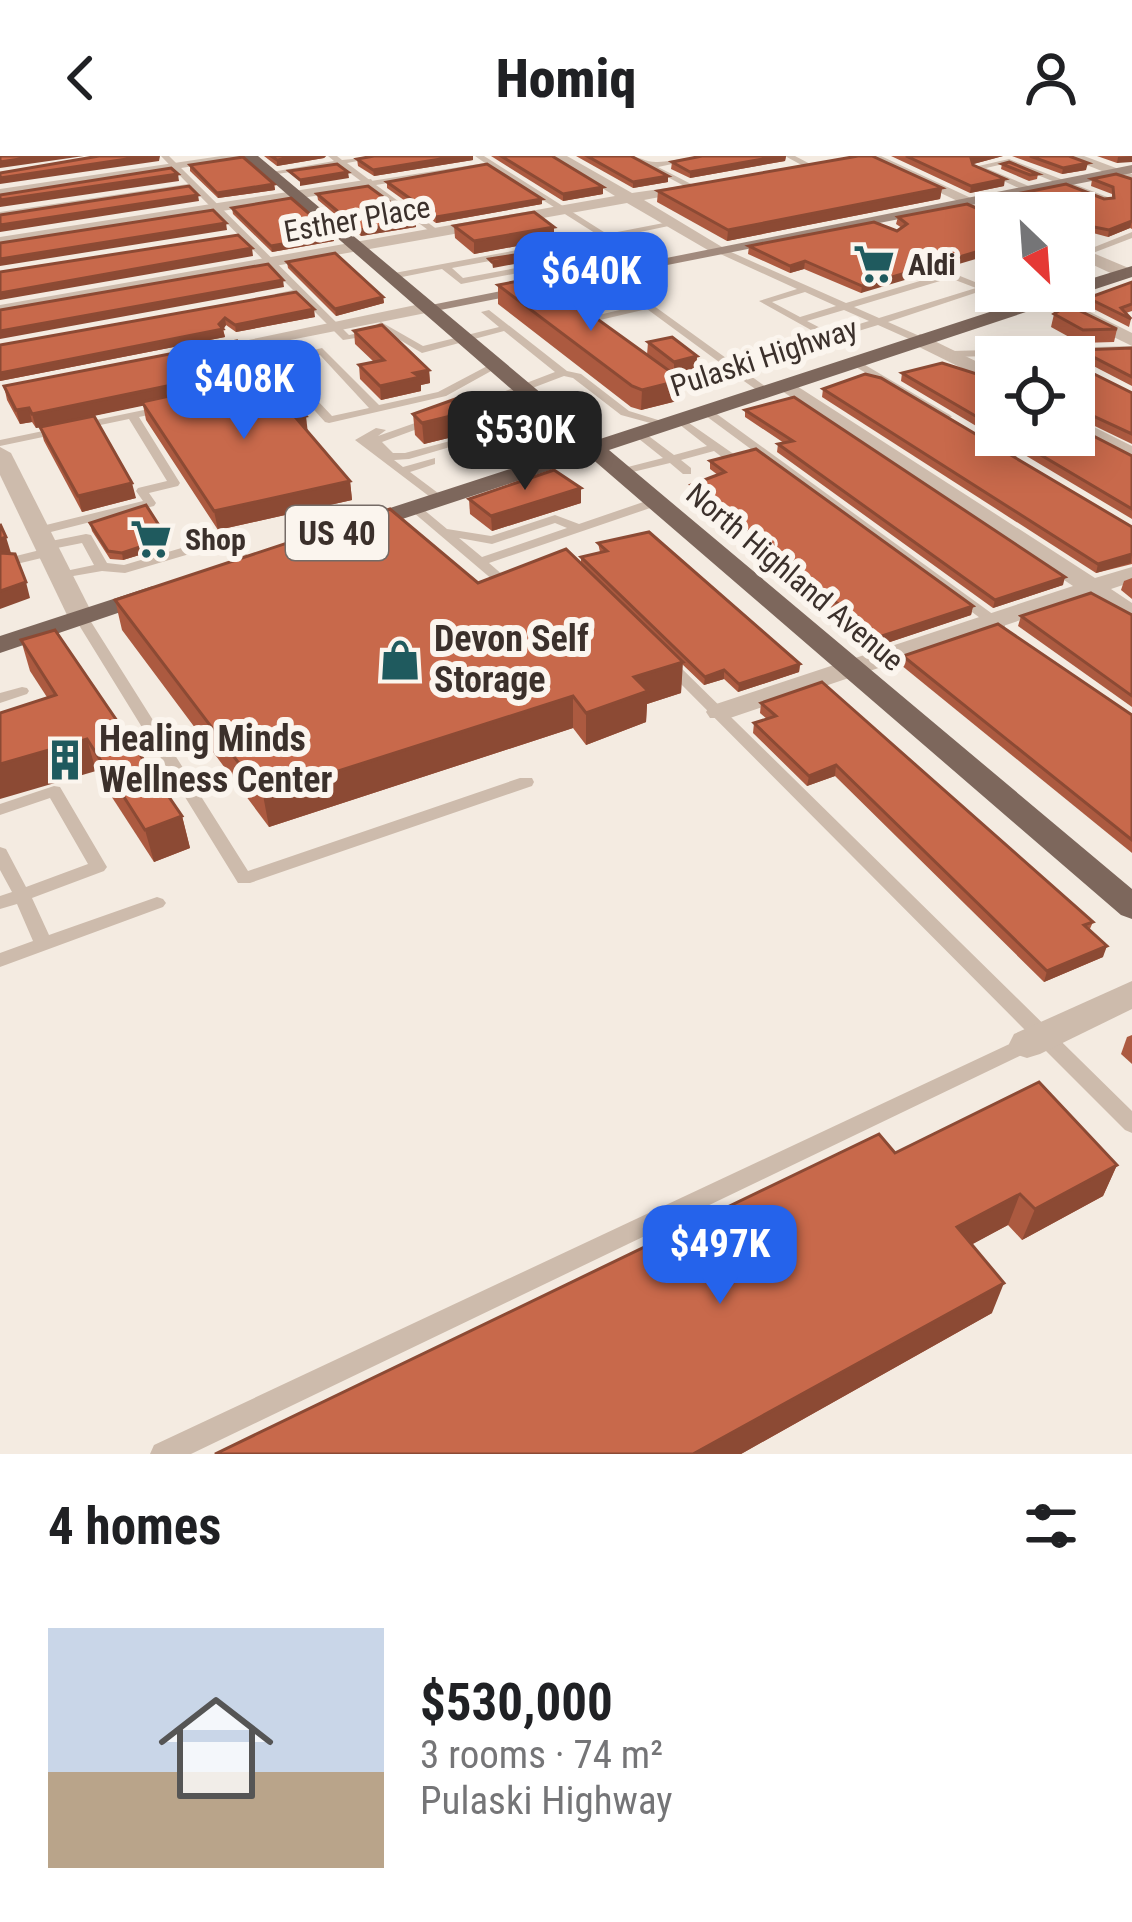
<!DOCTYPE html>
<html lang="en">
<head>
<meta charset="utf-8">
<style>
  :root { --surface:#fff; --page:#f2f2f2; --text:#202124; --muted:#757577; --accent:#2563eb }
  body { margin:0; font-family:"Roboto Condensed",sans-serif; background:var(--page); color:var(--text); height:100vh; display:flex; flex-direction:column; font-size:45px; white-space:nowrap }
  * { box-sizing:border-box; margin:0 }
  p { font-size:39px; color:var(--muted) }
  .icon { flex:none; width:66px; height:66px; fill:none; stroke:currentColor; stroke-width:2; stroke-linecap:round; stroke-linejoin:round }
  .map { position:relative; height:1298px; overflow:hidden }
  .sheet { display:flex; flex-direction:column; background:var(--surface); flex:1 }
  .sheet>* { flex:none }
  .needle { width:78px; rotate:155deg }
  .tools { position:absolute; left:975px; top:36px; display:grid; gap:24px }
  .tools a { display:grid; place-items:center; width:120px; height:120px; border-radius:0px; background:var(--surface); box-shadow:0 6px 30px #0003; font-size:60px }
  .price { position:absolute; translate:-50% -102px; padding:0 27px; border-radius:24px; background:var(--accent); color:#fff; font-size:39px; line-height:78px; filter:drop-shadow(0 3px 6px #0008) }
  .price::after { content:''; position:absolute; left:50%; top:72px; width:36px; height:27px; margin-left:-18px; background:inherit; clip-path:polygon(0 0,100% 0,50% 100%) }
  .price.current { background:#222; color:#fff }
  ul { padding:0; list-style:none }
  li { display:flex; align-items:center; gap:36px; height:300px; padding:0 48px }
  li span { display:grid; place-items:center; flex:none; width:336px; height:240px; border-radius:0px; color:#555 }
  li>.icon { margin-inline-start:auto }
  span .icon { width:144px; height:144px; fill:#fffc; stroke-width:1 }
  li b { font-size:51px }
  h2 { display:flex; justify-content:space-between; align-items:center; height:144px; padding:0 48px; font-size:51px }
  header { display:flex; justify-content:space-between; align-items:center; height:156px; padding:0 48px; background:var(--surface); font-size:54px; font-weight:800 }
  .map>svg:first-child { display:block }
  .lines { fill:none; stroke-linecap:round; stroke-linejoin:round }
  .service { fill:#cdbbac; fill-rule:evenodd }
  .minor { fill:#cdbbac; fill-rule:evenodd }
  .tertiary { fill:#cdbbac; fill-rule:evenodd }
  .secondary { fill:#a18a7d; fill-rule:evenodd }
  .primary { fill:#7d675c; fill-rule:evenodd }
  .wall { fill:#ac5a40 }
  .shaded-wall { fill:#8c4a34 }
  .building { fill:#c8694b; stroke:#8c4a34; stroke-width:3 }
  .labels { text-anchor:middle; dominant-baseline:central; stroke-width:12; stroke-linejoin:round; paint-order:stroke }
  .far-street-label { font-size:30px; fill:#3b302b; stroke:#fbf5ee }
  .far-poi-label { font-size:30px; font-weight:bold; fill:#3b302b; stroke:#fbf5ee; text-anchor:start }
  .shield { fill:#fbf5ee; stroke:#756b66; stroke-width:3 }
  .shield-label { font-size:33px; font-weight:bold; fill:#3b302b }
  .poi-label { font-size:36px; font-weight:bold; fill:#3b302b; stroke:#fbf5ee; text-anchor:start }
</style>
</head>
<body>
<header><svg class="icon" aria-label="back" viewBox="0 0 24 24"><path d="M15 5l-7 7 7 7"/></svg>Homiq<svg class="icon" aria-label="person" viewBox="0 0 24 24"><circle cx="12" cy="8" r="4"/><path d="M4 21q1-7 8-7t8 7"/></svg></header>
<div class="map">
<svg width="1132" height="1298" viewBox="0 0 1132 1298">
  <rect width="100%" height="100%" fill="#f4ebe1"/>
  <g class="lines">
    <g class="service">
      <polygon points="161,0 169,0 349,179 380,173 376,169 381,166 423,190 499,171 481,156 489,154 567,215 581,218 629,255 671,268 665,271 621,259 573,222 564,220 464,258 456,258 456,254 555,216 504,175 422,197 388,177 343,184 298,139 275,142 275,138 293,134 192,32 0,62 0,56 188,28"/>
      <path d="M328,0H337L342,4L384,0L347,7L371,25L485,7L475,0H484L607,78L674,65L678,68L612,82L638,111L633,114L617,98L461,128L442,113L392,123L387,120L389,118L598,79L486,8L483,11L376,29L438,74V78L435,79L339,9L270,19L266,17L334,5ZM603,84L612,94L463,122L452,112Z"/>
      <path d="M628,0C639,0 647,7 658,6C675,5 692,0 710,0L658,11L693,29L690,33Z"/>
      <polygon points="785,0 795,0 814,10 807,12"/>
      <polygon points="1009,3 1110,42 1111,44 1104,46 1008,7 986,12 1031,31 1031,35 1025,35 974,11"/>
      <polygon points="1132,76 1132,82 1085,100 1077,98"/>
      <path d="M716,92H722L846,147L950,116L990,132L888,166L924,182V186H916L878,169L829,184L759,145L797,133L716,96ZM950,122L976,132L879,162L854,151ZM805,136L836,150L800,161L772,146ZM844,154L869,165L830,177L807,165Z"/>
      <polygon points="603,113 769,233 769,237 761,237 741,223 680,233 659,225 659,221 681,227 734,217 647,153 600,164 610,177 601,179 589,163 590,161 641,149 631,141 572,151 572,147 625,137 600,118 598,116"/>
      <polygon points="1132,190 1132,196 952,201 947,198 952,195"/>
      <path d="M322,192L379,249L438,236L493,207L502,209L446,240L329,267L325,266L270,205ZM320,199L369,252L332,260L282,207Z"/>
      <polygon points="855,203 950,259 952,261 942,263 851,208 850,206"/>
      <polygon points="163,250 169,253 167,255 139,261 180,327 178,330 149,337 156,347 154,350 39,379 34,378 34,372 143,345 136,335 138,332 167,325 129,263 0,290 0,284"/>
      <polygon points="702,253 710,253 1005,467 1005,473 995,473 702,257"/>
      <polygon points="435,260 441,263 439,265 382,286 393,297 405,297 499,272 505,275 409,303 394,304 403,311 435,302 435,308 410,316 442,340 444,343 438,347 355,284 376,272 386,274 378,280"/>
      <polygon points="679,260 735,299 735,305 727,305 714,295 681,304 691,312 691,318 683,318 670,307 616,320 616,314 663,302 634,279 634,275 642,275 674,299 707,290 675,265 673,263"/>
      <path d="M655,342L661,346L659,349L489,407L512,427L505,431L500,430L407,351L413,347L417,348L447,373L491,380L555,359L579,368ZM555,367L567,372L482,401L459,382L492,388Z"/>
      <polygon points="86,378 91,379 107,407 124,409 222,380 257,406 250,410 245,409 220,389 125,417 102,415 56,423 56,417 94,409 82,387 52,393 56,396 54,399 0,412 0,404 44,393 40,390 41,387"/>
      <polygon points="81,457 88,461 248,715 520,622 532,622 534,626 532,630 250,727 238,727 74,461"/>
      <polygon points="669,504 674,505 1132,955 1132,977 1125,974 1035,884 1037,888 1034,893 191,1298 150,1298 154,1289 1020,883 1027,880 1033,882 664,511 662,508 664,505"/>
      <polygon points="22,531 27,532 29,535 27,538 0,547 0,537"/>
      <polygon points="54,630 60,631 107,711 104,715 32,742 49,779 157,741 163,743 166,747 163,751 0,811 0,797 33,785 17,748 0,753 0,740 12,736 0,714 0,691 6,693 26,731 88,708 50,642 0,659 0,648"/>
    </g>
    <g class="minor">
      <polygon points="221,0 256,0 0,41 0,33"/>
      <polygon points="550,0 567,0 632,37 702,27 702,33 644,44 727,94 713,97 627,47 0,159 0,149 615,40"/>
      <polygon points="863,0 881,0 1003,57 991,61"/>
      <polygon points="1064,0 1084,0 1132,18 1132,27"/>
      <polygon points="371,23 376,30 0,91 0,81"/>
      <polygon points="1074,89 1131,113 1132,119 1119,121 1074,100"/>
      <polygon points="1042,138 1054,138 1132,177 1132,190 1042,146"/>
      <polygon points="920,178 996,215 996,229 913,188 911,184"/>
      <polygon points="786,223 1095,422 1132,411 1132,426 1111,433 1132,447 1132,466 1089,441 730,562 710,562 706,556 710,550 1073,430 779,233 776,229"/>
      <polygon points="1074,261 1132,290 1132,305 1074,275"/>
      <polygon points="1132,825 1132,853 1040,898 1027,902 1014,898 1009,888 1014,878"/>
    </g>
    <g class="tertiary">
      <polygon points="430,146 439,151 436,155 200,202 191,196"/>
      <polygon points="0,291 11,297 94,461 90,466 81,469 68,461 0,319"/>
    </g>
    <polygon class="secondary" points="1132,9 1132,17 430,156 421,151"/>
    <g class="primary">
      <polygon points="243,0 258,0 597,284 1054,135 1074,135 1074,128 1132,110 1132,121 609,294 1132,733 1132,763 1121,759 590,301 366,375 350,375 350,365 578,291"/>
      <polygon points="153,430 162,432 162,442 0,497 0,480"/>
    </g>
  </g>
  <g class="wall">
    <polygon points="264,0 326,0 324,2 277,10"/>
    <polygon points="491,0 552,0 603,38 563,45"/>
    <polygon points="576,0 631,0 668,20 668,26 633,32"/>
    <polygon points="702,0 786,0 785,5 690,22 671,13 672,6"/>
    <polygon points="891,0 1003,0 973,8 1004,30 970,37"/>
    <polygon points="1012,0 1069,0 1086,14 1062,18"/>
    <polygon points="1097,0 1132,0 1117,7"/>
    <polygon points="357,3 473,4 374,20 358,10"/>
    <polygon points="1002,8 1038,18 1037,23 1029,25 1001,13"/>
    <polygon points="190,9 274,28 275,34 218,42 190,15"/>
    <polygon points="1092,23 1132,23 1132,73 1130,72 1108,81 1003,53 996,49 997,42 1112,42 1112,38 1091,30"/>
    <polygon points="387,26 542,43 542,48 436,67 387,32"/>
    <polygon points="942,32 940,43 727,85 657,46 658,35"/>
    <polygon points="317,38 416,71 361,80 318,44"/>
    <polygon points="232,52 334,79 334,85 272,96 233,58"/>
    <polygon points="898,61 989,65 983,68 986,72 861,137 804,113 790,117 748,98 749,90 897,75 902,72 896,68"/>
    <polygon points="454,70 554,71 554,83 474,98 455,82"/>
    <polygon points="287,106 383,141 384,147 336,160 288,112"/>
    <polygon points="1132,126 1132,155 1126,157 1131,163 1129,171 1086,149 1088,142"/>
    <polygon points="498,129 647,199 648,186 697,200 696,213 676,219 682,224 681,244 641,254 631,251 498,148"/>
    <polygon points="296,136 315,161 236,176 226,169 223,173 225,181 0,225 0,189"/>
    <polygon points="1054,158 1117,173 1114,186 1080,187 1051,171"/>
    <polygon points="354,175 429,214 430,227 421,229 421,235 381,244 360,223 359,209 374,206 355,188"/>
    <polygon points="1132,192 1132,230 1078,202 1080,194"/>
    <polygon points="1074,208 1132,237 1132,288 1074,260"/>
    <polygon points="902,217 996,224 996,279 1074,279 1132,300 1132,363 901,225"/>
    <polygon points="261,220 350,325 352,344 218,374 146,264 143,249 36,272 32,266 20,268 7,244 4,230"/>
    <polygon points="823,233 1132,371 1132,408 1096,417 822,241"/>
    <polygon points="745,254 1063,429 993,452 777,296 778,288 784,287 745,261"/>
    <polygon points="413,258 481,274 424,288 415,279"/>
    <polygon points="40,271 136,342 82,356 44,285"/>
    <polygon points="710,305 973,450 971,459 878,490 690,337 691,329 718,319 710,313"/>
    <polygon points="469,343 581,347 492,375 470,358"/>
    <polygon points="90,367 169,390 123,404 110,403 92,375"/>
    <polygon points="598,387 800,508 799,516 738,536 724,523 704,529 682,508 681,537 647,548 646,566 586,589 573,572 269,671 122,474 115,444 478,427 581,408 581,401 600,396"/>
    <polygon points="1132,422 1132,443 1121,434 1124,425"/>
    <polygon points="1132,459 1132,551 1018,470 1021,460"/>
    <polygon points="21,484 182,660 190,692 154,706 30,515"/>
    <polygon points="903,500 1132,559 1132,697 901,509"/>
    <polygon points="761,547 1093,766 1089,775 1103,801 1044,826 835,620 807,630 753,577 754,567 767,563 760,557"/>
    <polygon points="1132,879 1132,908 1121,898 1127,881"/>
    <polygon points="895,997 1117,1009 1103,1040 1022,1084 1008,1069 972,1088 992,1157 741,1298 215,1298"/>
  </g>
  <g class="shaded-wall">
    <polygon points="39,0 84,0 0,12 0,6"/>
    <polygon points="147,0 160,0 159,5 0,28 0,22"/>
    <polygon points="300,0 326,0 324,2 277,10 277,4"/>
    <polygon points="459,0 473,0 473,4 374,20 373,14"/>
    <polygon points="780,0 786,0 785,5 690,22 690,16"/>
    <polygon points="980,0 1003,0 970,9 971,2"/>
    <polygon points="1132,0 1132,6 1117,7 1118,1"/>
    <polygon points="1088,7 1086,14 1062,18 1063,12"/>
    <polygon points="348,16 349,22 300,30 300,24"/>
    <polygon points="178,18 179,25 0,51 0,44"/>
    <polygon points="668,20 668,26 633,32 633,26"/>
    <polygon points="1005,23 1004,30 970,37 971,30"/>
    <polygon points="274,28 275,34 218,42 217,37"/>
    <polygon points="603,31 603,38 563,45 563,38"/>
    <polygon points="942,32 940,43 727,85 728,74"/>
    <polygon points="198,39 199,45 0,76 0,69"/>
    <polygon points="542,43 542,48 436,67 436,61"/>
    <polygon points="416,65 416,71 361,80 360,74"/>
    <polygon points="1132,65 1130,72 1108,81 1109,74"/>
    <polygon points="226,67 227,74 0,110 0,103"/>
    <polygon points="1089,70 1087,77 1074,79 1074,73"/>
    <polygon points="554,71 554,83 474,98 474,85"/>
    <polygon points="334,79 334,85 272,96 271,90"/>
    <polygon points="574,90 574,97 493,112 492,106"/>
    <polygon points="996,90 996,97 861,137 862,130"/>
    <polygon points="252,92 253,100 0,144 0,137"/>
    <polygon points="805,105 804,113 790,117 790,110"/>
    <polygon points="283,124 284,131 0,183 0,175"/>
    <polygon points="383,141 384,147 336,160 335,153"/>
    <polygon points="314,153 315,161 236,176 235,169"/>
    <polygon points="225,162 226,169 223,174 225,181 0,225 0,217 219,168"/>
    <polygon points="697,200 696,213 674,220 674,206"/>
    <polygon points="259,211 262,225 36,272 32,258"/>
    <polygon points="429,214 430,227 421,229 421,235 381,244 380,230 414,217"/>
    <polygon points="682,224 681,244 641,254 642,234"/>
    <polygon points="29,252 32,266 20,268 16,254"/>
    <polygon points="480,253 481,274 424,288 422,267"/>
    <polygon points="306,260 308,278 296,262"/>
    <polygon points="350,325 352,344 218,374 214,355"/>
    <polygon points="132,327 136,342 82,356 78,340"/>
    <polygon points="581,332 581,347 492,375 491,360"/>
    <polygon points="6,381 11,397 0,400 0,383"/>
    <polygon points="167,382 169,390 123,404 122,397"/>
    <polygon points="1132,398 1131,407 1096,417 1098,408"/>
    <polygon points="1065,421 1063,429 993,452 995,444"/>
    <polygon points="26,426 30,442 0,453 0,435"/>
    <polygon points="973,450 971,459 878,490 879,481"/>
    <polygon points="683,506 681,537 647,548 646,566 586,589 586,557 634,521"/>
    <polygon points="800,508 799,516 738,536 739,528"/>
    <polygon points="724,514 724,523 704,529 705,521"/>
    <polygon points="573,540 573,572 269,671 263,639"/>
    <polygon points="87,583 96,615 0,643 0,608"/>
    <polygon points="836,609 835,620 807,630 809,620"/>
    <polygon points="182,660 190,692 154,706 145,674"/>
    <polygon points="1107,790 1103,801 1044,826 1047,815"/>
    <polygon points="1117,1009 1103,1040 1022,1084 1035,1053"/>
    <polygon points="1020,1038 1008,1069 947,1102 957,1071"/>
    <polygon points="1004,1127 992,1157 741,1298 693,1298"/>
  </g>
  <g class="building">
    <polygon points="0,0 39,0 0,6"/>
    <polygon points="99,0 147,0 0,22 0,17"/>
    <polygon points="271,0 300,0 277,4"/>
    <polygon points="374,0 459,0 373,14 357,3"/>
    <polygon points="501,0 552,0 603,31 563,38"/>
    <polygon points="587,0 631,0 668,20 633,26"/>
    <polygon points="702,0 780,0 690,16 672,6"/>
    <polygon points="858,0 872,0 942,32 728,74 658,35"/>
    <polygon points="906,0 980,0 971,2 973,9 1005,23 971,30"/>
    <polygon points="1030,0 1069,0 1088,7 1063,12"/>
    <polygon points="243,1 274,28 217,37 190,9"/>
    <polygon points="1009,6 1038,18 1030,19 1002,8"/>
    <polygon points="337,8 348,16 300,24 289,15"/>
    <polygon points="487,8 542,43 436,61 387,26"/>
    <polygon points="171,12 178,18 0,44 0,39"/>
    <polygon points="1116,18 1132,23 1132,65 1109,74 1089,70 1074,73 1074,57 1000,57 1009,49 997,42 1066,28 1104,43 1114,42 1113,31 1092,23"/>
    <polygon points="189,30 198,39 0,69 0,59"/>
    <polygon points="368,30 416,65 360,74 317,38"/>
    <polygon points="291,42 334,79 271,90 232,52"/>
    <polygon points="967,48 990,58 980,63 986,72 996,71 996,90 862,130 805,105 790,110 749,90 874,66 897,75 907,68 898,61"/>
    <polygon points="213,54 226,67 0,103 0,87"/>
    <polygon points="534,56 554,71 474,85 454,70"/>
    <polygon points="238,79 252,92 0,137 0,116"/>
    <polygon points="574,90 492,106 489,103"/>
    <polygon points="335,97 383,141 335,153 287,106"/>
    <polygon points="268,108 283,124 0,175 0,154"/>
    <polygon points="539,121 682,224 642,234 632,230 498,129"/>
    <polygon points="1132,126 1132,148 1121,152 1131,163 1088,142"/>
    <polygon points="296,136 314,153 235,169 225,162 219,168 223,173 0,217 0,189"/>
    <polygon points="1068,149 1117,173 1083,174 1054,158"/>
    <polygon points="382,169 429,214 414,217 420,221 380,230 359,209 384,204 354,175"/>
    <polygon points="672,181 697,200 674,206 648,186"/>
    <polygon points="237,185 259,211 32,258 29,252 16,254 4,230"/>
    <polygon points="1132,192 1132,221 1080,194"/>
    <polygon points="1072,194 1073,201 995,201"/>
    <polygon points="942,207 996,224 996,272 902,217"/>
    <polygon points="1074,208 1132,237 1132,278 1074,251"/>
    <polygon points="269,218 306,260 296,262 350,325 214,355 142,246"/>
    <polygon points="865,218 881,222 1132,371 1132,398 1098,408 823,233"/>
    <polygon points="461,241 480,253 422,267 413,258"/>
    <polygon points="794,241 1065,421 995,444 778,288 793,285 745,254"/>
    <polygon points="94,260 132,327 78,340 40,271"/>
    <polygon points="1074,270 1132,300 1132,353 1007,279 1074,279"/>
    <polygon points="756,293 973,450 879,481 691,329 725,316 710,305"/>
    <polygon points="554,314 581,332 491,360 469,343"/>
    <polygon points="146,349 167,382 122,397 108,395 90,367"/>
    <polygon points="390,353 478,427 566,393 683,506 634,521 648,535 586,557 573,540 263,639 115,444"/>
    <polygon points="0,368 6,381 0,383"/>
    <polygon points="649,376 800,508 739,528 724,514 705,521 581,401 607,395 598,387"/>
    <polygon points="0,397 15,398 26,426 0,435"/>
    <polygon points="1091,437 1132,459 1132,540 1021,460"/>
    <polygon points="998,468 1132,559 1132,684 903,500"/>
    <polygon points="55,474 182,660 145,674 87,583 0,608 0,557 56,539 21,484"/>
    <polygon points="822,526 1093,766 1084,769 1107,790 1047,815 836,609 809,620 754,567 776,560 761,547"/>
    <polygon points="1039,926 1117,1009 1035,1053 1020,1038 957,1071 1004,1127 693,1298 215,1298 879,978 895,997"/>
  </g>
  <defs>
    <g id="supermarket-bare" transform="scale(3.24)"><path d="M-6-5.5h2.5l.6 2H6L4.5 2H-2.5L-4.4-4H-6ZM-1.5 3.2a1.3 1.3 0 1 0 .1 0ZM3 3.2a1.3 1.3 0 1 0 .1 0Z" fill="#1f5a5e" stroke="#fbf5ee" stroke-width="2.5" paint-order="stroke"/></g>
    <g id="shop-bare" transform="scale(3.24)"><path d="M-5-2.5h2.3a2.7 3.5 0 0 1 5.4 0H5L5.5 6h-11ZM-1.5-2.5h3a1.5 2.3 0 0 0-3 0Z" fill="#1f5a5e" stroke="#fbf5ee" stroke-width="2.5" paint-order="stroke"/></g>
    <g id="building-bare" transform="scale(3.24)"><path d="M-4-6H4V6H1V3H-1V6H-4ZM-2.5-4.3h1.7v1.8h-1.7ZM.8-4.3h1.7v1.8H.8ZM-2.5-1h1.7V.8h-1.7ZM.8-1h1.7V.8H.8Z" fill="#1f5a5e" stroke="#fbf5ee" stroke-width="2.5" paint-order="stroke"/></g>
  </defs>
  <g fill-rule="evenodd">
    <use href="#supermarket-bare" x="874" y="108"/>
    <use href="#supermarket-bare" x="151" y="383"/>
    <use href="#shop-bare" x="400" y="504"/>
    <use href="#building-bare" x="65" y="604"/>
  </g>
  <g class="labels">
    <g class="far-street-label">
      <text transform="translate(357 63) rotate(-10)">Esther Place</text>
      <text transform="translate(764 201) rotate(-18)">Pulaski Highway</text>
      <text transform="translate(795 421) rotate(40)">North Highland Avenue</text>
    </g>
    <g class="far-poi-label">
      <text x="908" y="108">Aldi</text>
      <text x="185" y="383">Shop</text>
    </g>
    <rect class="shield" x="286" y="350" width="102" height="54" rx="9"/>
    <g class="shield-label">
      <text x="337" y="377">US 40</text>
    </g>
    <g class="poi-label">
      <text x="434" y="483">Devon Self<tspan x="434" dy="41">Storage</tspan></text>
      <text x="99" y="583">Healing Minds<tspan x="99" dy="41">Wellness Center</tspan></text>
    </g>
  </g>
</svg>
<div class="tools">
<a><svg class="needle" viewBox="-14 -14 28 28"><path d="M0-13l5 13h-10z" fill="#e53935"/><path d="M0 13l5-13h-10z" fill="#757577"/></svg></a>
<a><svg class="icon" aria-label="locate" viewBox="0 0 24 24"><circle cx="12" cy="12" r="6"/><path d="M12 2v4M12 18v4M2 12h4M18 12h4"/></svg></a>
</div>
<b class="price" style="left:591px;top:178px">$640K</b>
<b class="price" style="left:244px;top:286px">$408K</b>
<b class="price current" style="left:525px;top:337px">$530K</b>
<b class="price" style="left:720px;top:1151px">$497K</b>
</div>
<section class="sheet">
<h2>4 homes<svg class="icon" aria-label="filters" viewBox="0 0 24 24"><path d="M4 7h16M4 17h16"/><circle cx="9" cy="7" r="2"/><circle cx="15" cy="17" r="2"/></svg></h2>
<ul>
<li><span style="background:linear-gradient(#c9d6e8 60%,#b9a48a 0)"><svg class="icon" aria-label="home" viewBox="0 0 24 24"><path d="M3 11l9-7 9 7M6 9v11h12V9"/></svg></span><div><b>$530,000</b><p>3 rooms · 74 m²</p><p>Pulaski Highway</p></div></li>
</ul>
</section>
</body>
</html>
